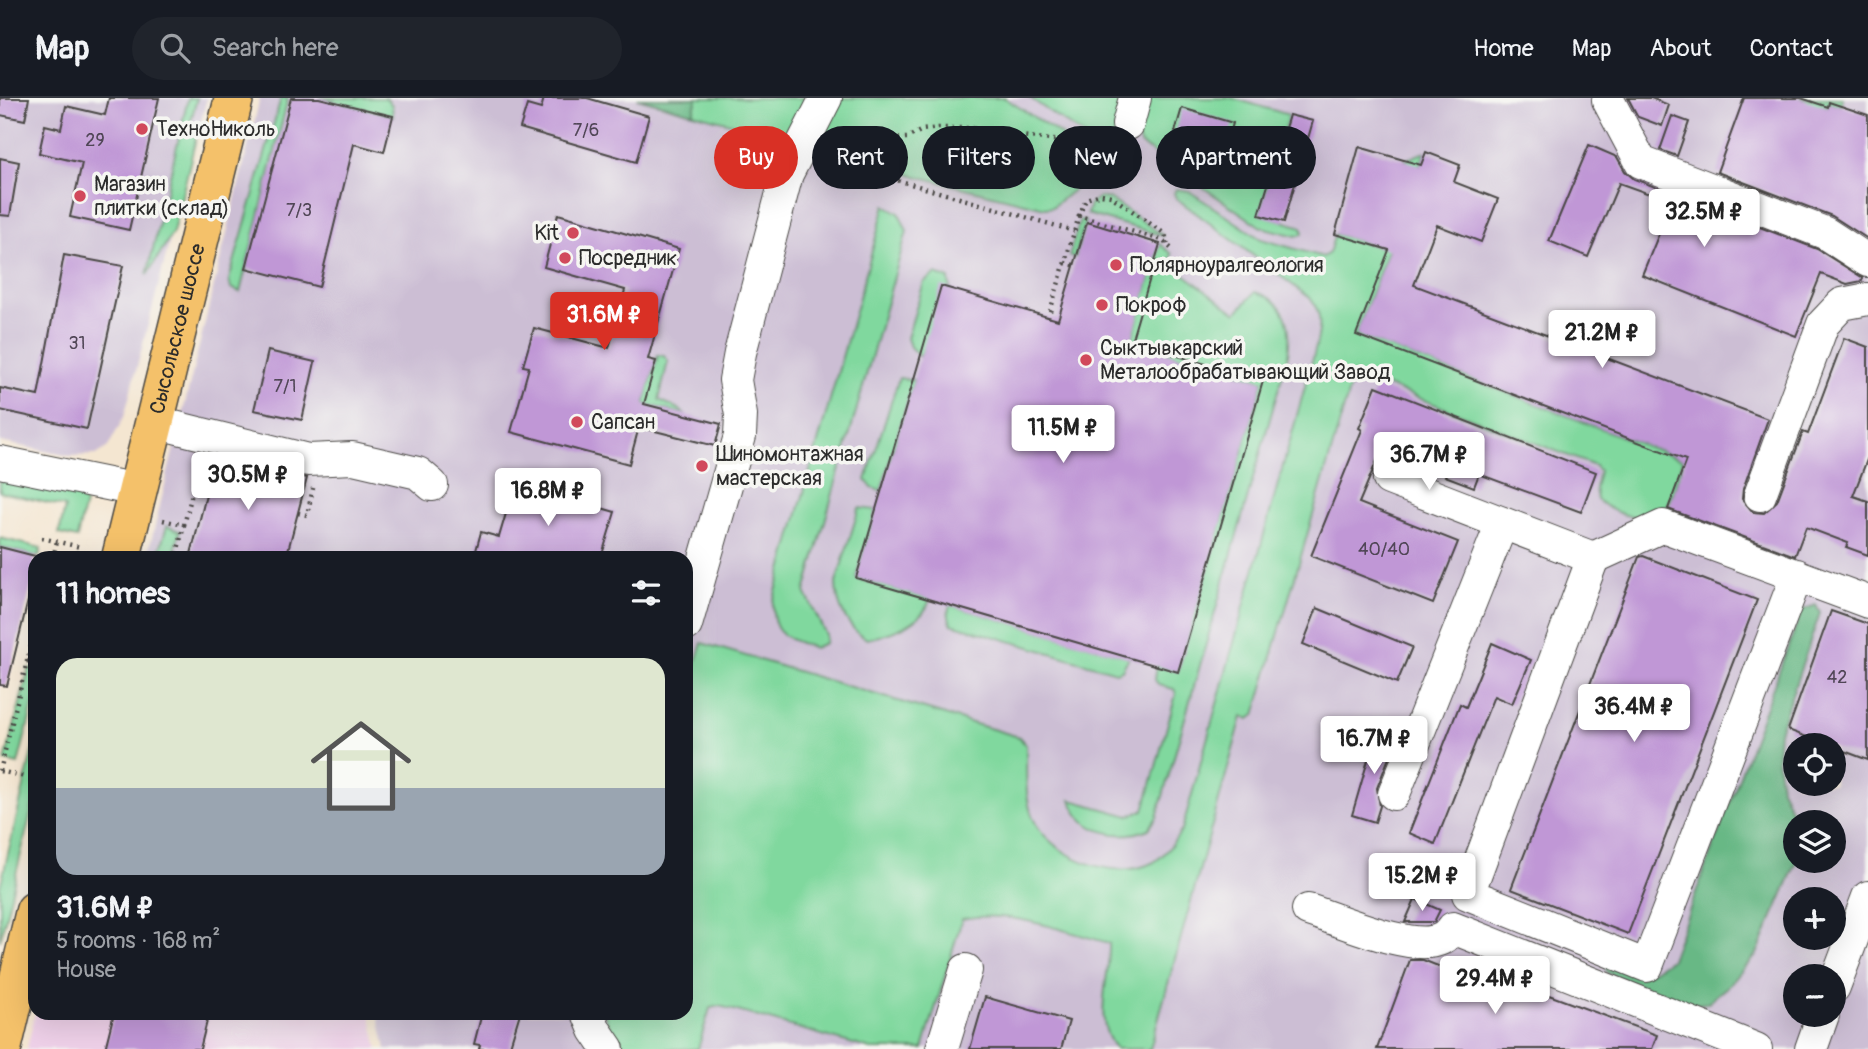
<!DOCTYPE html>
<html lang="en">
<head>
<meta charset="utf-8">
<style>
  :root { --surface:#171b24; --page:#20242c; --text:#f1f3f6; --muted:#9ea1a6; --line:#363941; --accent:#d93025 }
  body { margin:0; font-family:Pangolin,sans-serif; background:var(--page); color:var(--text); height:100vh; display:flex; flex-direction:column; font-size:26px; white-space:nowrap }
  * { box-sizing:border-box; margin:0 }
  p { font-size:23px; color:var(--muted) }
  .icon { flex:none; width:38px; height:38px; fill:none; stroke:currentColor; stroke-width:2; stroke-linecap:round; stroke-linejoin:round }
  .map { position:relative; flex:1; overflow:hidden }
  .panel { position:absolute; left:28px; top:453px; width:665px; height:469px; display:flex; flex-direction:column; background:var(--surface); border-radius:21px; box-shadow:0 7px 28px #0002 }
  .panel>* { flex:none }
  .guide { position:absolute; left:714px; top:28px; width:665px; height:63px; display:flex; gap:14px }
  .tools { position:absolute; left:1783px; top:635px; display:grid; gap:14px }
  .tools a { display:grid; place-items:center; width:63px; height:63px; border-radius:50%; background:var(--surface); box-shadow:0 7px 28px #0002; font-size:35px }
  .price { position:absolute; translate:-50% -60px; padding:0 16px; border-radius:7px; background:#fff; color:#222; font-size:23px; line-height:46px; filter:drop-shadow(0 2px 4px #0008) }
  .price::after { content:''; position:absolute; left:50%; top:42px; width:21px; height:16px; margin-left:-10px; background:inherit; clip-path:polygon(0 0,100% 0,50% 100%) }
  .price.selected { background:var(--accent); color:#fff }
  ul { padding:0; list-style:none }
  li { display:grid; align-content:center; gap:14px; height:371px; padding:0 28px }
  li span { display:grid; place-items:center; height:217px; border-radius:21px; color:#555 }
  li>.icon { margin-inline-start:auto }
  span .icon { width:126px; height:126px; fill:#fffc; stroke-width:1 }
  li b { font-size:30px }
  h2 { display:flex; justify-content:space-between; align-items:center; height:84px; padding:0 28px; font-size:30px }
  .chip { padding:0 24px; border-radius:32px; background:var(--surface); box-shadow:0 7px 28px #0002; font-size:24px; line-height:63px }
  .chip.selected { background:var(--accent); color:#fff }
  header { display:flex; align-items:center; gap:42px; box-sizing:border-box; height:98px; padding:0 35px; background:var(--surface); border-bottom:2px solid var(--line) }
  header strong { font-size:33px }
  nav { display:flex; gap:38px; margin-inline-start:auto; font-size:24px }
  .search { width:490px; height:63px; background:var(--page); display:flex; align-items:center; gap:18px; box-sizing:border-box; padding:0 24px; border-radius:38px; color:var(--muted); font-size:26px }
  .map>svg:first-child { display:block }
  .built { fill:#eed0e8 }
  .industrial { fill:#ccbed4; fill-rule:evenodd }
  .green { fill:#80d89e; stroke:#568264; stroke-width:2 }
  .forest { fill:#68b885; stroke:#4a7258; stroke-width:2 }
  .building { fill:#c097d6 }
  .lines { fill:none; stroke-linecap:round; stroke-linejoin:round }
  .minor-casing { stroke:#494744; stroke-width:34 }
  .major-casing { stroke:#494744; stroke-width:41 }
  .path { stroke:#494744; stroke-width:4.5; stroke-dasharray:2 5; stroke-linecap:butt }
  .minor { stroke:#fff; stroke-width:32 }
  .major { stroke:#f4c16a; stroke-width:38 }
  .poi-dot { fill:#d1495b; stroke:#f6f6f2; stroke-width:2.5 }
  .labels { text-anchor:middle; dominant-baseline:central; stroke-width:7; stroke-linejoin:round; paint-order:stroke }
  .number-label { font-size:18px; fill:#504656 }
  .poi-label { font-size:21px; fill:#2b2b2b; stroke:#f6f6f2; text-anchor:start }
  .street-label { font-size:21px; fill:#2b2b2b; stroke:#f6f6f2 }
</style>
</head>
<body>
<header>
<strong>Map</strong>
<div class="search"><svg class="icon" aria-label="search" viewBox="0 0 24 24"><circle cx="10" cy="10" r="6"/><path d="M15 15l6 6"/></svg>Search here</div>
<nav><a>Home</a><a>Map</a><a>About</a><a>Contact</a></nav>
</header>
<div class="map">
<svg width="1868" height="951" viewBox="0 0 1868 951">
  <rect width="100%" height="100%" fill="#f6f6f2"/>
  <filter id="ink" filterUnits="userSpaceOnUse"><feTurbulence type="fractalNoise" baseFrequency=".0143" numOctaves="2"/><feDisplacementMap in="SourceGraphic" scale="14" xChannelSelector="R" yChannelSelector="G"/><feConvolveMatrix kernelMatrix="1 2 1 2 8 2 1 2 1" color-interpolation-filters="sRGB"/></filter>
  <filter id="wash" filterUnits="userSpaceOnUse"><feTurbulence type="fractalNoise" baseFrequency=".00686" numOctaves="4" result="noise"/><feDisplacementMap in="SourceGraphic" scale="28" xChannelSelector="R" yChannelSelector="G"/><feGaussianBlur stdDeviation="1.57" result="paint"/><feColorMatrix in="noise" values="0 0 0 0 0 0 0 0 0 0 0 0 0 0 0 0 0 1.4 0 .05"/><feComposite in="paint" operator="in"/></filter>
  <g filter="url(#wash)">
    <rect width="100%" height="100%" fill="#f4e6d1"/>
    <polygon class="built" points="35,915 370,915 378,951 27,951"/>
    <g class="industrial">
      <polygon points="0,0 207,0 124,319 108,349 96,357 70,358 0,344"/>
      <path d="M260,0H1868V951H386L378,915H686V460H147ZM1796,648H1834V686H1796ZM1796,724H1834V763H1796ZM1796,802H1834V840H1796ZM1796,878H1834V917H1796Z"/>
    </g>
    <g class="green">
      <polygon points="188,0 197,0 191,23 196,40 173,134 147,177"/>
      <polygon points="281,0 288,0 240,194 231,190 229,182"/>
      <polygon points="319,0 386,0 392,7 393,18"/>
      <polygon points="697,0 815,0 782,52 763,34 693,15"/>
      <polygon points="834,0 1005,0 1079,49 1097,70 1097,73 1052,109 1045,110 828,56 812,50"/>
      <polygon points="1030,0 1124,0 1111,49 1099,52 1084,38"/>
      <polygon points="1145,0 1232,0 1289,17 1260,116 1302,129 1303,136 1296,138 1261,129 1140,46 1136,34"/>
      <polygon points="1784,0 1843,0 1840,8 1829,4 1828,9"/>
      <path d="M1425,54L1356,237L1683,362C1678,377 1674,396 1666,409C1652,432 1613,415 1597,402L1595,390L1599,373L1595,368L1354,275L1255,617L1250,621L1242,619L1150,951H1116C1091,923 1111,880 1109,845C1062,833 1011,811 962,821L923,951H871L720,908L710,910L698,951H626L608,926L604,915H686V593L702,545L1019,639L1026,647C1027,671 1023,704 1036,726C1057,761 1117,784 1154,764C1166,757 1174,743 1182,732L1314,256C1319,236 1325,218 1310,200L1176,100L1174,95L1176,91L1189,93L1261,141L1323,159L1329,155L1335,136L1380,149L1405,62Z"/>
      <polygon points="1099,99 1110,101 1164,138 1087,116 1090,106"/>
      <path d="M885,107L899,115L907,133L805,494L826,537L825,545L814,550C785,539 771,538 773,504Z"/>
      <polygon points="1080,122 1085,123 1075,159 1069,158"/>
      <path d="M1160,146L1172,156L1169,165L1236,215L1255,194C1288,203 1292,228 1288,257L1157,719L1149,731C1120,743 1081,735 1071,702L1129,718L1144,712L1176,596L1174,591L1159,587L1155,582L1157,567L1178,573L1263,283L1131,244Z"/>
      <polygon points="935,176 949,181 950,191 920,259 910,249 907,240 924,184"/>
      <polygon points="658,257 664,258 668,263 659,302 679,311 684,316 644,306"/>
      <polygon points="899,280 914,282 881,393 872,390 866,382"/>
      <polygon points="0,378 78,396 85,405 77,440 59,436 65,409 0,394"/>
      <path d="M859,410L876,412L856,480L930,501C924,526 889,536 867,541C848,531 836,507 836,485Z"/>
      <polygon points="167,428 180,433 173,460 157,460"/>
      <polygon points="0,440 41,450 39,459 0,449"/>
      <polygon points="950,507 1129,559 1122,572 1116,574 951,526 948,514"/>
      <polygon points="29,570 35,571 35,600 18,666 5,663"/>
      <polygon points="35,642 35,698 0,843 0,789"/>
    </g>
    <g class="forest">
      <polygon points="637,0 697,0 693,15"/>
      <polygon points="1816,507 1820,515 1779,634 1777,660 1781,690 1796,724 1797,763 1757,856 1728,888 1707,905 1687,907 1607,875 1604,863 1652,873 1671,861 1802,512"/>
    </g>
    <g id="blocks">
      <g class="building">
        <polygon points="0,0 29,0 25,22 0,17"/>
        <polygon points="109,0 159,0 129,132 70,119 82,65 39,55 45,27 61,31 66,8 105,17"/>
        <polygon points="291,0 319,0 393,18 384,54 354,46 319,189 246,170"/>
        <polygon points="544,0 587,0 649,18 636,64 520,30 527,7 541,11"/>
        <polygon points="1628,0 1651,0 1669,7 1662,28 1638,19"/>
        <polygon points="1744,0 1801,0 1828,9 1829,4 1868,17 1868,141 1832,118 1717,74"/>
        <polygon points="1182,10 1233,25 1227,48 1175,34"/>
        <polygon points="1289,17 1313,23 1284,124 1259,117"/>
        <polygon points="1672,18 1689,24 1677,58 1660,52"/>
        <polygon points="1589,47 1617,59 1625,73 1634,81 1817,151 1863,180 1862,183 1847,186 1821,176 1796,238 1642,177 1672,104 1619,85 1588,159 1549,143"/>
        <polygon points="1359,49 1421,67 1426,54 1460,67 1454,84 1498,101 1481,144 1437,127 1414,187 1768,321 1743,391 1742,401 1753,414 1764,415 1777,403 1803,334 1808,336 1844,240 1868,249 1868,359 1853,398 1868,403 1868,457 1846,449 1848,445 1806,429 1795,458 1668,411 1686,362 1356,237 1389,152 1335,136"/>
        <polygon points="0,60 19,64 10,118 0,117"/>
        <polygon points="558,116 679,151 648,261 656,263 644,306 721,326 715,348 639,329 629,366 511,334 529,269 523,268 534,230 609,250 625,192 544,169"/>
        <polygon points="1087,124 1160,146 1131,244 1263,283 1178,574 856,480 941,188 1058,222"/>
        <polygon points="64,157 123,168 87,331 0,312 0,290 38,298"/>
        <polygon points="268,253 315,264 302,322 254,312"/>
        <polygon points="1376,288 1596,374 1581,414 1479,376 1474,389 1445,378 1450,365 1386,341 1359,405 1458,444 1433,506 1311,458 1362,332 1359,330"/>
        <polygon points="216,358 307,380 286,460 190,460"/>
        <polygon points="515,385 615,414 601,460 474,460 481,434 499,439"/>
        <polygon points="0,449 39,459 35,460 35,474 7,588 0,587"/>
        <polygon points="1643,458 1757,502 1628,836 1511,791 1639,459"/>
        <polygon points="1317,510 1412,549 1397,585 1303,546"/>
        <polygon points="1831,513 1868,526 1868,662 1788,632"/>
        <polygon points="1492,545 1531,562 1512,606 1494,598 1435,746 1409,735 1460,606 1466,609"/>
        <polygon points="1377,631 1398,637 1377,690 1380,708 1375,724 1352,717"/>
        <polygon points="1415,801 1440,812 1434,824 1405,824"/>
        <polygon points="1410,862 1423,862 1458,876 1462,865 1657,937 1652,951 1377,951"/>
        <polygon points="985,899 1069,923 1061,951 970,951"/>
        <polygon points="114,915 209,915 200,951 105,951"/>
        <polygon points="482,915 520,915 509,951 479,951 480,947 474,946"/>
      </g>
    </g>
  </g>
  <g filter="url(#ink)">
    <use href="#blocks" fill-opacity="0" stroke="#494744" stroke-width="2"/>
    <g class="lines">
      <g class="minor-casing">
        <g id="minor">
          <polyline points="1608,2 1641,64 1825,135 1868,163"/>
          <polyline points="1128,26 1135,0"/>
          <polyline points="154,324 308,362 353,360 418,375 432,387"/>
          <polyline points="0,364 137,392"/>
          <polyline points="1389,381 1593,460"/>
          <polyline points="1760,397 1823,226 1842,206 1868,201"/>
          <polyline points="1797,477 1647,868 1468,796 1593,460 1663,428 1868,504"/>
          <polyline points="686,527 740,338 741,317 735,282 740,255 787,76 826,0"/>
          <polyline points="1394,696 1502,425"/>
          <path d="M1308,812C1338,821 1413,855 1441,841C1445,839 1450,834 1453,830L1756,951"/>
          <polyline points="1834,889 1868,799"/>
          <polyline points="588,915 595,932 608,951"/>
          <polyline points="942,951 966,872"/>
          <polyline points="1811,951 1823,917"/>
        </g>
      </g>
      <g class="major-casing">
        <g id="major">
          <path id="s1" d="M121,460L234,0"/>
          <polyline points="2,951 35,813"/>
        </g>
      </g>
      <g class="path">
        <polyline points="830,52 849,43 907,40 922,32 938,30 977,30 1009,43 1022,38 1083,46"/>
        <polyline points="824,61 1074,133"/>
        <polyline points="1079,118 1086,101 1101,96 1111,98 1165,136 1168,148"/>
        <polyline points="1065,165 1074,167"/>
        <polyline points="1048,220 1079,118 1162,142 1174,153"/>
        <polyline points="194,389 207,392"/>
        <polyline points="298,415 307,417 314,386"/>
        <polyline points="163,422 184,427 176,460"/>
        <polyline points="184,427 201,360"/>
        <polyline points="42,440 80,449"/>
        <polyline points="53,460 57,443"/>
        <polyline points="27,563 35,565"/>
        <polyline points="0,673 35,531"/>
        <polyline points="0,673 25,679"/>
      </g>
      <use href="#minor" class="minor"/>
      <use href="#major" class="major"/>
    </g>
  </g>
  <g class="poi-dot">
    <circle cx="142" cy="31" r="7"/>
    <circle cx="80" cy="98" r="7"/>
    <circle cx="573" cy="135" r="7"/>
    <circle cx="565" cy="160" r="7"/>
    <circle cx="1116" cy="167" r="7"/>
    <circle cx="1102" cy="207" r="7"/>
    <circle cx="1086" cy="262" r="7"/>
    <circle cx="577" cy="324" r="7"/>
    <circle cx="702" cy="368" r="7"/>
  </g>
  <g class="labels">
    <g class="number-label">
      <text x="586" y="32">7/6</text>
      <text x="95" y="42">29</text>
      <text x="299" y="112">7/3</text>
      <text x="77" y="245">31</text>
      <text x="285" y="288">7/1</text>
      <text x="1384" y="451">40/40</text>
      <text x="1837" y="579">42</text>
    </g>
    <g class="poi-label">
      <text x="156" y="31">ТехноНиколь</text>
      <text x="94" y="86">Магазин<tspan x="94" dy="24">плитки (склад)</tspan></text>
      <text x="559" y="135" text-anchor="end">Kit</text>
      <text x="579" y="160">Посредник</text>
      <text x="1130" y="167">Полярноуралгеология</text>
      <text x="1116" y="207">Покроф</text>
      <text x="1100" y="250">Сыктывкарский<tspan x="1100" dy="24">Металообрабатывающий Завод</tspan></text>
      <text x="591" y="324">Сапсан</text>
      <text x="716" y="356">Шиномонтажная<tspan x="716" dy="24">мастерская</tspan></text>
    </g>
    <g class="street-label">
      <text stroke="none"><textPath href="#s1" startOffset="236">Сысольское шоссе</textPath></text>
    </g>
  </g>
</svg>
<div class="tools">
<a><svg class="icon" aria-label="locate" viewBox="0 0 24 24"><circle cx="12" cy="12" r="6"/><path d="M12 2v4M12 18v4M2 12h4M18 12h4"/></svg></a>
<a><svg class="icon" aria-label="layers" viewBox="0 0 24 24"><path d="M12 4l9 5-9 5-9-5zM3 14l9 5 9-5"/></svg></a>
<a>+</a>
<a>−</a>
</div>
<b class="price" style="left:1704px;top:151px">32.5M ₽</b>
<b class="price selected" style="left:604px;top:254px">31.6M ₽</b>
<b class="price" style="left:1602px;top:272px">21.2M ₽</b>
<b class="price" style="left:1063px;top:367px">11.5M ₽</b>
<b class="price" style="left:1429px;top:394px">36.7M ₽</b>
<b class="price" style="left:248px;top:414px">30.5M ₽</b>
<b class="price" style="left:548px;top:430px">16.8M ₽</b>
<b class="price" style="left:1634px;top:646px">36.4M ₽</b>
<b class="price" style="left:1374px;top:678px">16.7M ₽</b>
<b class="price" style="left:1422px;top:815px">15.2M ₽</b>
<b class="price" style="left:1495px;top:918px">29.4M ₽</b>
<div class="guide">
<a class="chip selected">Buy</a>
<a class="chip">Rent</a>
<a class="chip">Filters</a>
<a class="chip">New</a>
<a class="chip">Apartment</a>
</div>
<section class="panel">
<h2>11 homes<svg class="icon" aria-label="filters" viewBox="0 0 24 24"><path d="M4 7h16M4 17h16"/><circle cx="9" cy="7" r="2"/><circle cx="15" cy="17" r="2"/></svg></h2>
<ul>
<li><span style="background:linear-gradient(#dfe7d0 60%,#9aa5b1 0)"><svg class="icon" aria-label="home" viewBox="0 0 24 24"><path d="M3 11l9-7 9 7M6 9v11h12V9"/></svg></span><div><b>31.6M ₽</b><p>5 rooms · 168 m²</p><p>House</p></div></li>
</ul>
</section>
</div>
</body>
</html>
